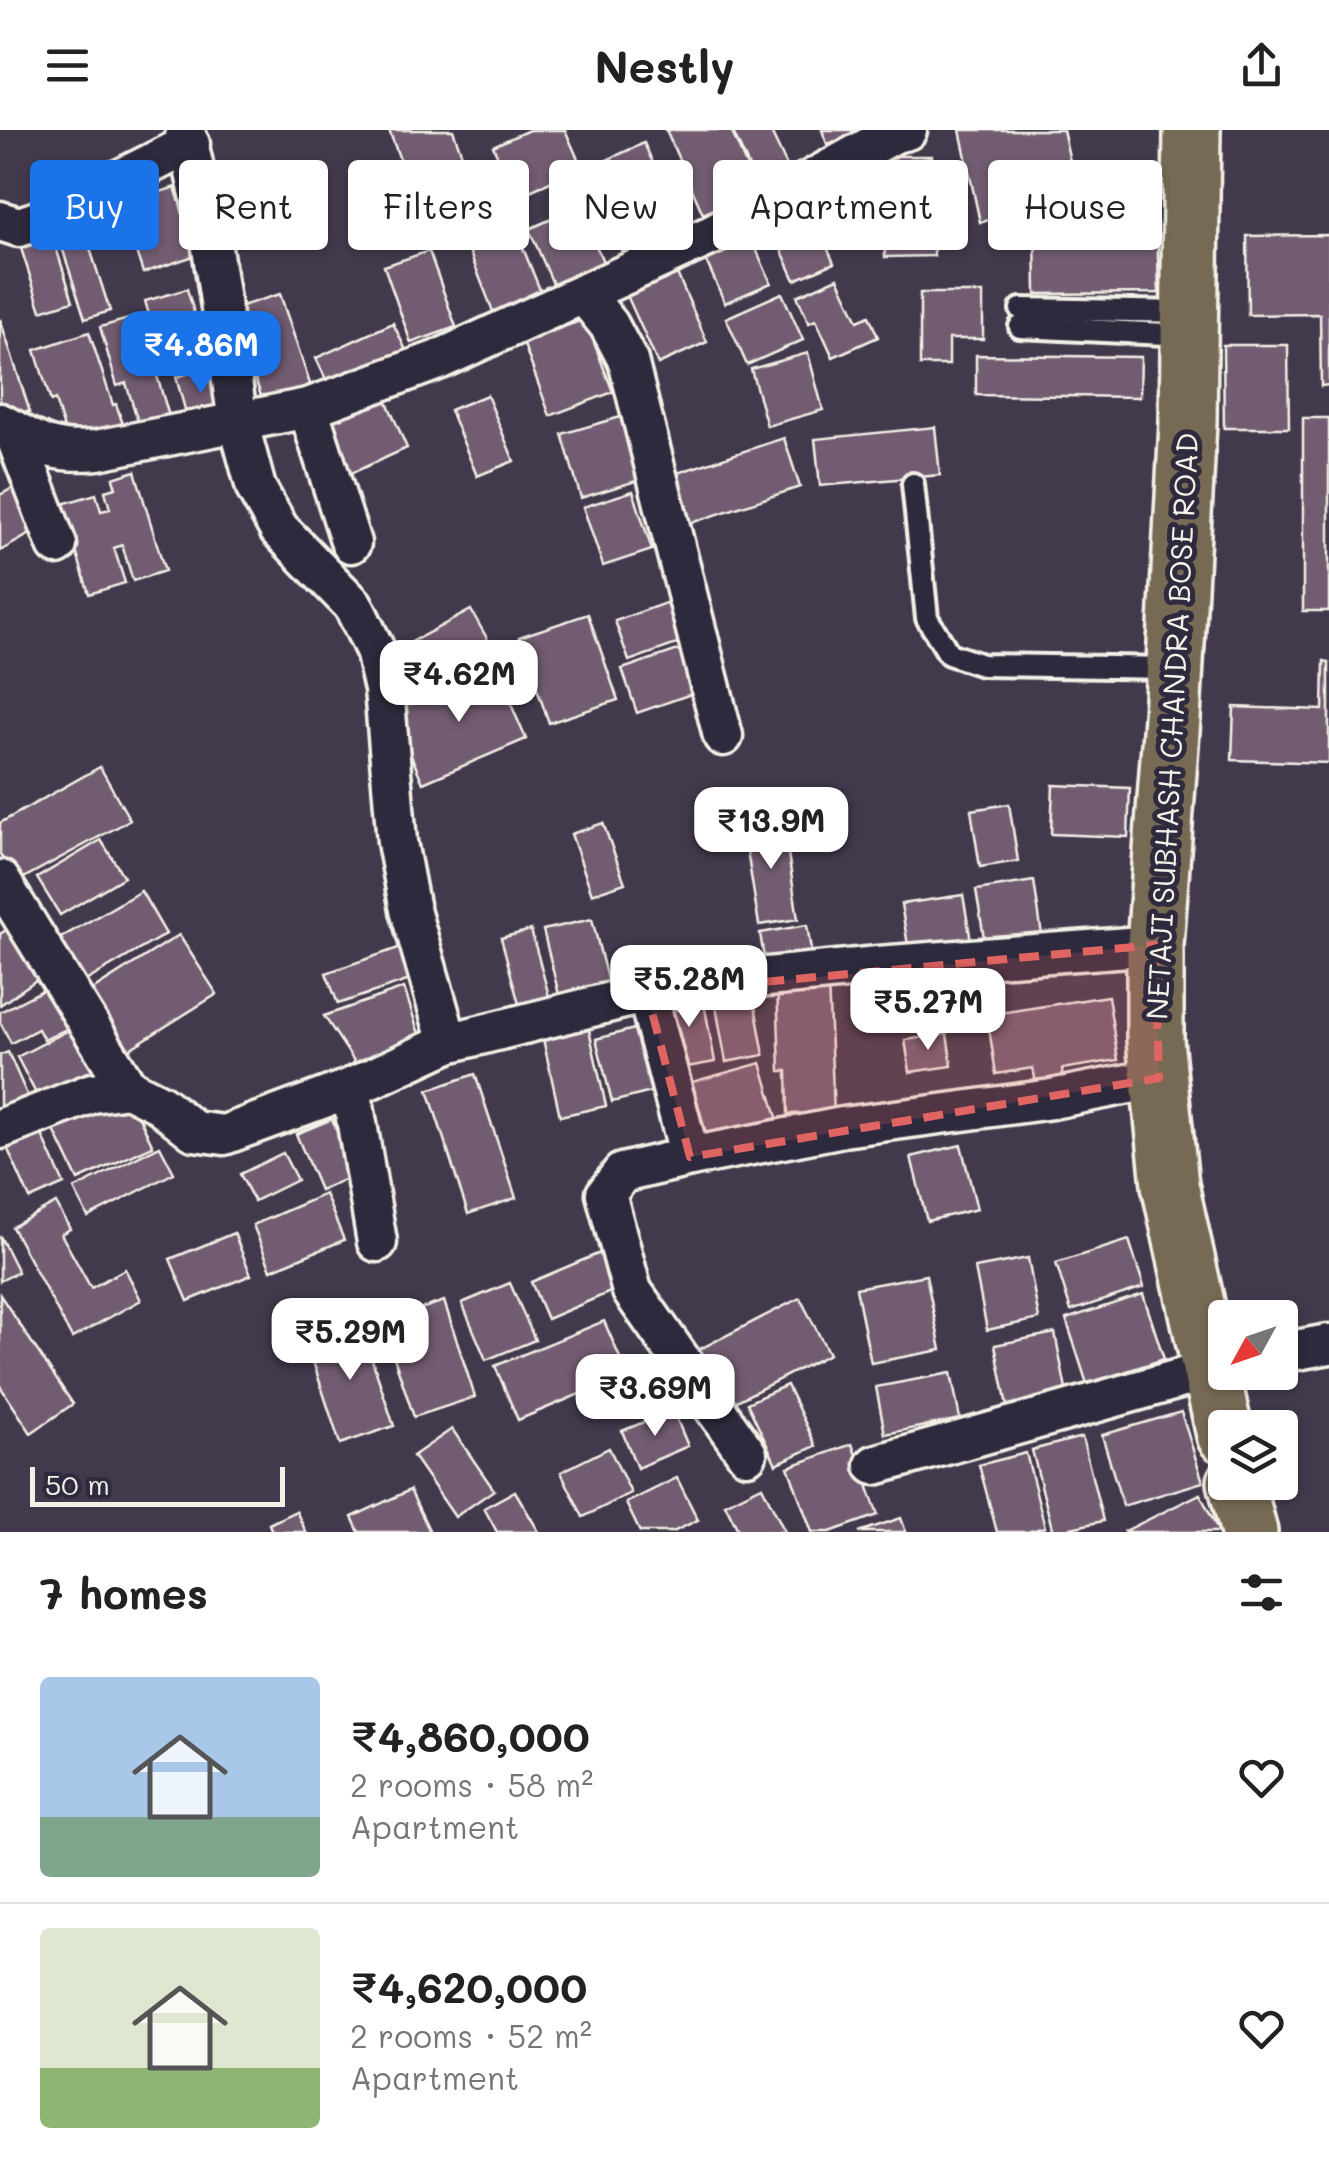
<!DOCTYPE html>
<html lang="en">
<head>
<meta charset="utf-8">
<style>
  :root { --surface:#fff; --page:#f2f2f2; --text:#222; --muted:#767676; --line:#e0e0e0; --accent:#1a73e8 }
  body { margin:0; font-family:Mali,sans-serif; background:var(--page); color:var(--text); height:100vh; display:flex; flex-direction:column; font-size:38px; white-space:nowrap }
  * { box-sizing:border-box; margin:0 }
  p { font-size:32px; color:var(--muted) }
  .icon { flex:none; width:55px; height:55px; fill:none; stroke:currentColor; stroke-width:2; stroke-linecap:round; stroke-linejoin:round }
  .map { position:relative; height:1402px; overflow:hidden }
  .sheet { display:flex; flex-direction:column; background:var(--surface); flex:1 }
  .sheet>* { flex:none }
  .banner { position:absolute; left:30px; top:30px; width:1270px; height:90px; display:flex; gap:20px }
  .needle { width:65px; rotate:230deg }
  .fabs { position:absolute; left:1208px; top:1170px; display:grid; gap:20px }
  .fabs a { display:grid; place-items:center; width:90px; height:90px; border-radius:10px; background:var(--surface); box-shadow:0 2px 8px #0004; font-size:50px }
  .scale { position:absolute; left:30px; bottom:25px; width:255px; box-sizing:border-box; padding-left:10px; border:5px solid #f4f1e8; border-top:0; font-size:28px; line-height:35px; white-space:nowrap; color:#f4f1e8; -webkit-text-stroke:8px #2f2a3d; paint-order:stroke }
  .price { position:absolute; translate:-50% -85px; padding:0 22px; border-radius:20px; background:#fff; color:#222; font-size:32px; line-height:65px; filter:drop-shadow(0 2px 5px #0008) }
  .price::after { content:''; position:absolute; left:50%; top:60px; width:30px; height:22px; margin-left:-15px; background:inherit; clip-path:polygon(0 0,100% 0,50% 100%) }
  .price.active { background:var(--accent); color:#fff }
  ul { padding:0; list-style:none }
  li { display:flex; align-items:center; gap:30px; height:250px; padding:0 40px }
  li+li { border-top:2px solid var(--line) }
  li span { display:grid; place-items:center; flex:none; width:280px; height:200px; border-radius:10px; color:#555 }
  li>.icon { margin-inline-start:auto }
  span .icon { width:120px; height:120px; fill:#fffc; stroke-width:1 }
  li b { font-size:42px }
  h2 { display:flex; justify-content:space-between; align-items:center; height:120px; padding:0 40px; font-size:42px }
  .chip { padding:0 35px; border-radius:10px; background:var(--surface); box-shadow:0 2px 8px #0004; font-size:35px; line-height:90px }
  .chip.active { background:var(--accent); color:#fff }
  header { display:flex; justify-content:space-between; align-items:center; height:130px; padding:0 40px; background:var(--surface); font-size:45px; font-weight:700 }
  .map>svg:first-child { display:block }
  .building { fill:#725b71; stroke:#f4f1e8; stroke-width:2.5 }
  .lines { fill:none; stroke-linecap:round; stroke-linejoin:round }
  .lane-casing { stroke:#f4f1e8; stroke-width:28 }
  .street-casing { stroke:#f4f1e8; stroke-width:45 }
  .primary-casing { stroke:#f4f1e8; stroke-width:62 }
  .lane { stroke:#2f2a3d; stroke-width:20 }
  .street { stroke:#2f2a3d; stroke-width:38 }
  .primary { stroke:#776a54; stroke-width:55 }
  .marked { fill:#df6462; fill-opacity:0.2; stroke:#df6462; stroke-width:8; stroke-dasharray:20 12; stroke-linejoin:round }
  .labels { text-anchor:middle; dominant-baseline:central; stroke-width:10; stroke-linejoin:round; paint-order:stroke }
  .street-label { font-size:30px; fill:#f4f1e8; stroke:#2f2a3d }
</style>
</head>
<body>
<header><svg class="icon" aria-label="menu" viewBox="0 0 24 24"><path d="M4 6h16M4 12h16M4 18h16"/></svg>Nestly<svg class="icon" aria-label="share" viewBox="0 0 24 24"><path d="M12 15V3M7 8l5-5 5 5M5 13v7h14v-7"/></svg></header>
<div class="map">
<svg width="1329" height="1402" viewBox="0 0 1329 1402">
  <rect width="100%" height="100%" fill="#43394d"/>
  <filter id="ink" filterUnits="userSpaceOnUse"><feTurbulence type="fractalNoise" baseFrequency=".01" numOctaves="2"/><feDisplacementMap in="SourceGraphic" scale="20" xChannelSelector="R" yChannelSelector="G"/><feConvolveMatrix kernelMatrix="1 2 1 2 8 2 1 2 1" color-interpolation-filters="sRGB"/></filter>
  <g filter="url(#ink)">
    <g class="building">
      <polygon points="389,0 453,0 466,36 410,57"/>
      <polygon points="529,0 565,0 582,38 516,67 493,16"/>
      <polygon points="666,0 731,0 757,60 703,84"/>
      <polygon points="732,0 770,0 788,38 756,52"/>
      <polygon points="822,0 861,0 862,3 827,14"/>
      <polygon points="960,0 1063,0 1079,71 980,92"/>
      <polygon points="644,13 658,44 601,69 587,39"/>
      <polygon points="883,26 932,26 934,126 885,127"/>
      <polygon points="852,46 869,85 827,103 810,65"/>
      <polygon points="653,51 679,110 628,133 602,74"/>
      <polygon points="175,57 197,125 143,143 121,75"/>
      <polygon points="502,66 542,165 494,184 455,85"/>
      <polygon points="806,70 834,133 795,150 767,88"/>
      <polygon points="579,77 608,143 558,165 529,99"/>
      <polygon points="79,84 110,181 85,189 54,92"/>
      <polygon points="1157,93 1159,163 1036,164 1035,94"/>
      <polygon points="749,103 771,153 725,173 703,124"/>
      <polygon points="52,105 73,171 41,181 20,115"/>
      <polygon points="1329,105 1329,255 1321,256 1320,184 1248,185 1247,106"/>
      <polygon points="429,121 456,197 411,213 384,136"/>
      <polygon points="675,139 707,212 658,234 625,161"/>
      <polygon points="838,148 858,191 869,186 878,207 833,227 816,190 809,193 797,166"/>
      <polygon points="187,159 208,229 166,241 145,171"/>
      <polygon points="782,163 803,210 747,235 726,188"/>
      <polygon points="920,163 983,163 983,209 949,209 949,235 920,235"/>
      <polygon points="280,164 313,263 265,278 232,179"/>
      <polygon points="139,186 169,286 139,295 126,253 117,256 100,197"/>
      <polygon points="0,189 30,282 13,281 0,273"/>
      <polygon points="585,189 613,262 550,286 523,212"/>
      <polygon points="393,193 411,231 334,267 316,228"/>
      <polygon points="89,202 113,275 116,274 125,300 70,318 55,270 51,272 35,220"/>
      <polygon points="1223,215 1288,215 1289,298 1224,298"/>
      <polygon points="808,223 823,280 767,296 751,239"/>
      <polygon points="976,225 1141,227 1140,267 976,265"/>
      <polygon points="213,237 226,285 189,294 176,247"/>
      <polygon points="384,265 407,318 343,347 319,293"/>
      <polygon points="487,265 514,331 477,346 450,280"/>
      <polygon points="627,285 646,348 581,368 562,304"/>
      <rect x="1303" y="288" width="26" height="193"/>
      <polygon points="935,297 940,345 820,356 815,309"/>
      <polygon points="784,308 800,357 688,394 671,345"/>
      <polygon points="135,341 165,441 133,451 122,415 114,418 125,453 89,464 62,374 96,364 101,381 110,379 105,361 116,358 113,348"/>
      <polygon points="22,353 46,395 0,421 0,365"/>
      <polygon points="633,361 652,420 603,436 583,377"/>
      <polygon points="671,471 685,511 629,531 615,491"/>
      <polygon points="471,480 497,526 418,568 393,522"/>
      <polygon points="588,484 618,570 549,593 519,507"/>
      <polygon points="681,519 697,562 637,583 622,539"/>
      <polygon points="1324,531 1329,532 1329,633 1232,630 1234,577 1323,580"/>
      <polygon points="495,537 526,609 423,653 392,582"/>
      <polygon points="100,637 130,690 16,752 0,724 0,693"/>
      <polygon points="1053,655 1130,658 1128,707 1051,704"/>
      <polygon points="1009,674 1018,731 980,737 971,680"/>
      <polygon points="783,690 798,789 759,795 743,696"/>
      <polygon points="603,693 625,753 592,764 571,704"/>
      <polygon points="101,710 124,747 60,785 37,748"/>
      <polygon points="1034,751 1042,805 985,814 976,760"/>
      <polygon points="141,761 166,804 77,856 52,813"/>
      <polygon points="963,765 971,811 909,821 901,774"/>
      <polygon points="592,789 611,865 562,877 543,800"/>
      <polygon points="807,795 813,833 766,841 760,803"/>
      <polygon points="6,800 39,848 0,875 0,804"/>
      <polygon points="531,800 552,877 522,885 501,808"/>
      <polygon points="179,805 217,864 120,925 83,866"/>
      <polygon points="401,817 413,849 338,874 326,843"/>
      <polygon points="952,845 958,879 912,886 906,853"/>
      <polygon points="751,853 764,925 726,932 713,860"/>
      <polygon points="828,853 834,983 788,984 787,941 780,941 777,855"/>
      <polygon points="51,856 72,896 44,910 38,899 11,913 0,892 0,882"/>
      <polygon points="404,858 423,916 358,937 324,886"/>
      <polygon points="702,862 715,932 676,939 663,869"/>
      <polygon points="1108,866 1118,930 1062,939 1063,949 1036,953 1033,938 996,944 987,885"/>
      <polygon points="73,898 99,946 42,975 17,927"/>
      <polygon points="634,899 651,962 612,972 596,909"/>
      <polygon points="589,900 606,976 560,986 543,909"/>
      <polygon points="947,904 952,936 910,942 905,910"/>
      <polygon points="8,922 29,969 0,981 0,925"/>
      <polygon points="761,933 779,994 706,1016 688,953"/>
      <polygon points="475,944 516,1068 468,1084 428,960"/>
      <polygon points="128,964 153,1016 78,1050 53,998"/>
      <polygon points="332,989 356,1045 320,1060 296,1004"/>
      <polygon points="39,998 64,1054 30,1069 5,1013"/>
      <polygon points="961,1015 977,1079 927,1091 911,1027"/>
      <polygon points="160,1016 174,1043 88,1087 74,1059"/>
      <polygon points="283,1023 297,1050 254,1071 240,1044"/>
      <polygon points="325,1064 344,1110 271,1140 253,1095"/>
      <polygon points="56,1073 70,1099 61,1104 91,1158 125,1139 141,1170 72,1208 12,1097"/>
      <polygon points="234,1103 251,1145 188,1171 170,1129"/>
      <polygon points="0,1106 18,1142 0,1151"/>
      <polygon points="1129,1110 1144,1157 1071,1181 1056,1133"/>
      <polygon points="600,1123 615,1160 547,1189 531,1152"/>
      <polygon points="1028,1128 1039,1189 987,1200 975,1138"/>
      <polygon points="926,1145 941,1220 871,1233 856,1158"/>
      <polygon points="510,1153 535,1210 486,1230 462,1173"/>
      <polygon points="1143,1164 1164,1229 1087,1254 1066,1189"/>
      <polygon points="0,1165 73,1274 31,1303 0,1256"/>
      <polygon points="800,1168 829,1224 725,1277 696,1221"/>
      <polygon points="444,1171 475,1267 414,1287 382,1192"/>
      <polygon points="604,1191 627,1244 518,1290 495,1236"/>
      <polygon points="360,1193 394,1296 340,1314 306,1210"/>
      <polygon points="1055,1203 1068,1270 1008,1281 995,1215"/>
      <polygon points="951,1243 960,1289 885,1304 876,1257"/>
      <polygon points="787,1255 816,1316 776,1334 747,1273"/>
      <polygon points="673,1280 688,1316 637,1338 622,1301"/>
      <polygon points="1181,1282 1203,1352 1123,1376 1102,1305"/>
      <polygon points="452,1299 494,1360 455,1387 413,1326"/>
      <polygon points="1082,1307 1103,1391 1053,1402 1032,1320"/>
      <polygon points="852,1314 878,1385 830,1402 812,1402 788,1337"/>
      <polygon points="609,1318 631,1363 583,1387 561,1342"/>
      <polygon points="1026,1323 1045,1397 1027,1402 997,1402 979,1335"/>
      <polygon points="677,1348 698,1390 673,1402 640,1402 626,1373"/>
      <polygon points="762,1356 785,1402 739,1402 725,1374"/>
      <polygon points="410,1360 430,1402 359,1402 352,1387"/>
      <polygon points="515,1361 539,1402 497,1402 484,1378"/>
      <polygon points="1200,1364 1219,1402 1123,1402"/>
      <polygon points="296,1381 306,1402 272,1402 269,1394"/>
      <polygon points="901,1388 906,1402 859,1402"/>
    </g>
    <g class="lines">
      <g class="lane-casing">
        <g id="lane">
          <polyline points="1021,179 1187,182"/>
          <polyline points="1020,197 1187,205"/>
          <polyline points="913,354 927,488 949,524 982,535 1172,538"/>
        </g>
      </g>
      <g class="street-casing">
        <g id="street">
          <polyline points="185,0 211,111 238,291 256,358 279,399 353,475 375,520 384,559 397,712 410,780 448,913"/>
          <polyline points="0,91 19,97 37,91 190,14"/>
          <polyline points="584,164 609,195 628,231 723,606"/>
          <polyline points="308,278 351,413"/>
          <path d="M0,293C40,314 50,324 97,320L308,278L438,230L714,104L895,3L907,0"/>
          <polyline points="13,300 57,415"/>
          <polyline points="0,750 128,958"/>
          <polyline points="647,863 690,1027 843,997 1052,969 1159,948"/>
          <polyline points="351,958 377,1112"/>
          <polyline points="0,999 92,963 128,958 160,974 194,1001 224,1005 351,958 448,913 647,863 706,853 878,836 1155,815"/>
          <polyline points="690,1027 622,1043 606,1064 632,1161 747,1324"/>
          <polyline points="1280,1223 1329,1214"/>
          <polyline points="875,1335 1225,1236"/>
        </g>
      </g>
      <g class="primary-casing">
        <g id="primary">
          <polyline points="1192,0 1188,293 1172,588 1155,815 1155,910 1170,1055 1225,1305"/>
          <polyline points="1236,1352 1249,1402"/>
        </g>
      </g>
      <use href="#lane" class="lane"/>
      <use href="#street" class="street"/>
      <use href="#primary" class="primary"/>
    </g>
  </g>
  <path class="marked" d="M1155,815L1159,948L690,1027L647,863Z"/>
  <g class="labels">
    <g class="street-label">
      <text transform="translate(1171 596) rotate(-87)">NETAJI SUBHASH CHANDRA BOSE ROAD</text>
    </g>
  </g>
</svg>
<div class="fabs">
<a><svg class="needle" viewBox="-14 -14 28 28"><path d="M0-13l5 13h-10z" fill="#e53935"/><path d="M0 13l5-13h-10z" fill="#767676"/></svg></a>
<a><svg class="icon" aria-label="layers" viewBox="0 0 24 24"><path d="M12 4l9 5-9 5-9-5zM3 14l9 5 9-5"/></svg></a>
</div>
<div class="scale">50 m</div>
<b class="price active" style="left:201px;top:266px">₹4.86M</b>
<b class="price" style="left:459px;top:595px">₹4.62M</b>
<b class="price" style="left:771px;top:742px">₹13.9M</b>
<b class="price" style="left:689px;top:900px">₹5.28M</b>
<b class="price" style="left:928px;top:923px">₹5.27M</b>
<b class="price" style="left:350px;top:1253px">₹5.29M</b>
<b class="price" style="left:655px;top:1309px">₹3.69M</b>
<div class="banner">
<a class="chip active">Buy</a>
<a class="chip">Rent</a>
<a class="chip">Filters</a>
<a class="chip">New</a>
<a class="chip">Apartment</a>
<a class="chip">House</a>
</div>
</div>
<section class="sheet">
<h2>7 homes<svg class="icon" aria-label="filters" viewBox="0 0 24 24"><path d="M4 7h16M4 17h16"/><circle cx="9" cy="7" r="2"/><circle cx="15" cy="17" r="2"/></svg></h2>
<ul>
<li><span style="background:linear-gradient(#a9c7e8 70%,#7fa58c 0)"><svg class="icon" aria-label="home" viewBox="0 0 24 24"><path d="M3 11l9-7 9 7M6 9v11h12V9"/></svg></span><div><b>₹4,860,000</b><p>2 rooms · 58 m²</p><p>Apartment</p></div><svg class="icon" aria-label="heart" viewBox="0 0 24 24"><path d="M12 20l-8-8c-3-5 5-10 8-4 3-6 11-1 8 4z"/></svg></li>
<li><span style="background:linear-gradient(#dfe7d0 70%,#8fb573 0)"><svg class="icon" aria-label="home" viewBox="0 0 24 24"><path d="M3 11l9-7 9 7M6 9v11h12V9"/></svg></span><div><b>₹4,620,000</b><p>2 rooms · 52 m²</p><p>Apartment</p></div><svg class="icon" aria-label="heart" viewBox="0 0 24 24"><path d="M12 20l-8-8c-3-5 5-10 8-4 3-6 11-1 8 4z"/></svg></li>
</ul>
</section>
</body>
</html>
